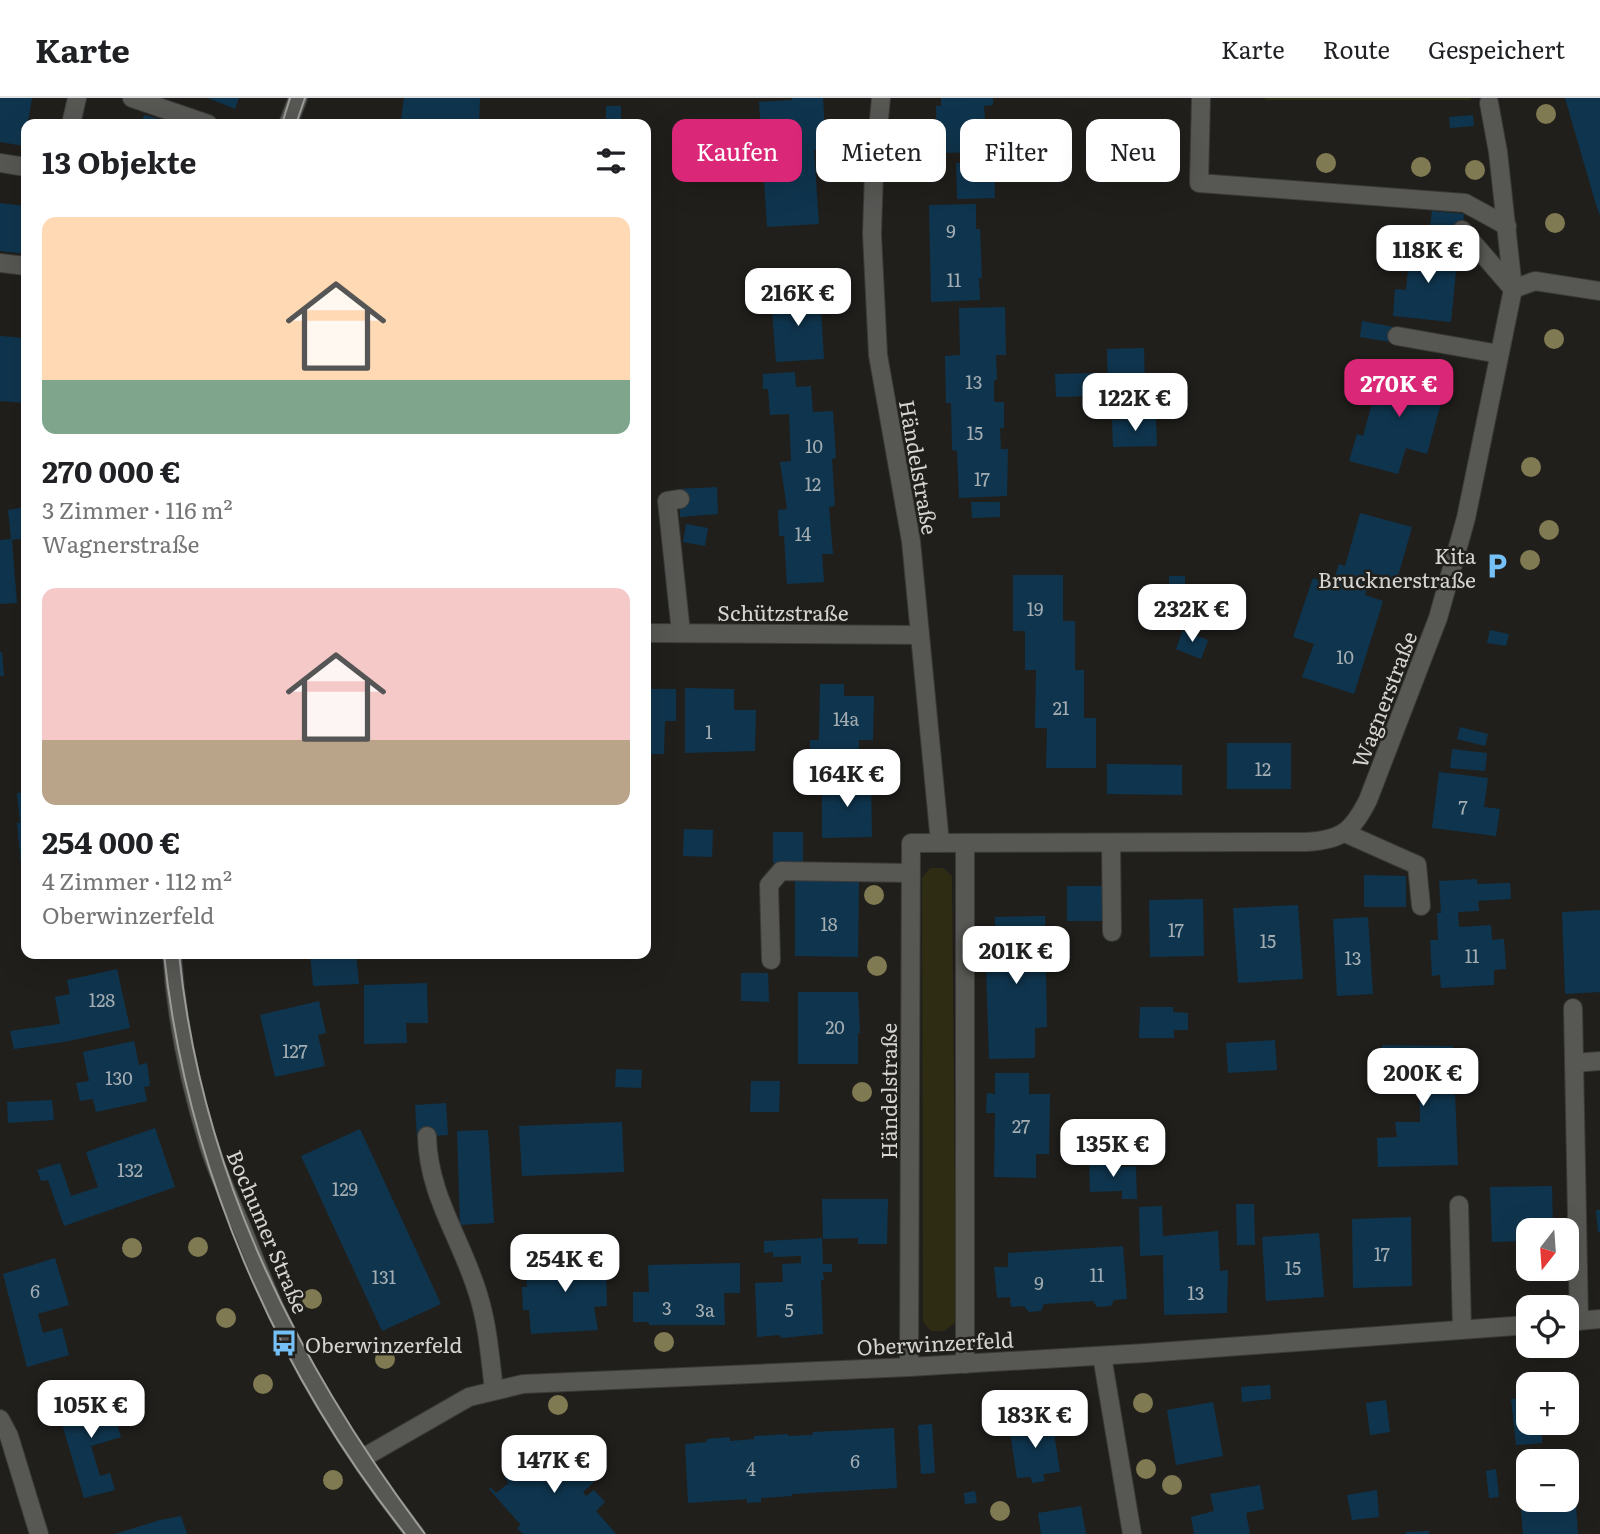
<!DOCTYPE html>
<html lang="de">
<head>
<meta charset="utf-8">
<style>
  :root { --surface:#fff; --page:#f2f2f2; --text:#202124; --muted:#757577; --line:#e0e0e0; --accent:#db2777 }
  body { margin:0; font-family:Literata,serif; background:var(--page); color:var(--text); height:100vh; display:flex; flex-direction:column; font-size:26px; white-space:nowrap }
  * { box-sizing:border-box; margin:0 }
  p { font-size:23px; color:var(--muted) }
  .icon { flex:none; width:38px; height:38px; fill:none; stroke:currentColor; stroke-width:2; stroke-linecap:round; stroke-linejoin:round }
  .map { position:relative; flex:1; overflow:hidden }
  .details { position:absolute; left:21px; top:21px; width:630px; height:840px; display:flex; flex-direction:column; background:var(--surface); border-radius:14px; box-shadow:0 7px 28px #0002 }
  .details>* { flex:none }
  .top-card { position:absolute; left:672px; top:21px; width:665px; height:63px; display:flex; gap:14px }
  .needle { width:46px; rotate:197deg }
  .fabs { position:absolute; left:1516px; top:1120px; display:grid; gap:14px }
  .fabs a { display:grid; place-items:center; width:63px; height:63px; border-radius:14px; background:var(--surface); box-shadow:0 7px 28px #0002; font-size:35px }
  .price { position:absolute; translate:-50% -60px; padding:0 16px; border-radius:14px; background:#fff; color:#222; font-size:23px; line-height:46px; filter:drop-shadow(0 2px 4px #0008) }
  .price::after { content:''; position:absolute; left:50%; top:42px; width:21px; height:16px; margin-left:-10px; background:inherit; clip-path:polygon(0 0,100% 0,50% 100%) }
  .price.active { background:var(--accent); color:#fff }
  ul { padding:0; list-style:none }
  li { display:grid; align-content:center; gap:14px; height:371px; padding:0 21px }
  li span { display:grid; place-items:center; height:217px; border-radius:14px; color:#555 }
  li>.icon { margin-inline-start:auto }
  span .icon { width:126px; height:126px; fill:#fffc; stroke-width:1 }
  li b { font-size:30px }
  h2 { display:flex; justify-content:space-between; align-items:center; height:84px; padding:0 21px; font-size:30px }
  .pill { padding:0 24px; border-radius:14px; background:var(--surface); box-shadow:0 7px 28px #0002; font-size:24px; line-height:63px }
  .pill.active { background:var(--accent); color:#fff }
  header { display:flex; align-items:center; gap:42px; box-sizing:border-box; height:98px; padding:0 35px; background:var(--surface); border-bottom:2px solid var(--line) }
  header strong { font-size:33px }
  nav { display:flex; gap:38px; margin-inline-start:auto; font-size:24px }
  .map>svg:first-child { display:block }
  .green { fill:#2f2c14 }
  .building { fill:#0f354e }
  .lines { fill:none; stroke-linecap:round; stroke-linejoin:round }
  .service-casing { stroke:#3a3a38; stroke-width:20 }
  .minor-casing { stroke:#3a3a38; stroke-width:20 }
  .tertiary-casing { stroke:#3a3a38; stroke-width:20 }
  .service { stroke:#575754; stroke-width:18 }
  .minor { stroke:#575754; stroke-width:18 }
  .tertiary { stroke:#575754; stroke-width:18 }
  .tram { stroke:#9c9c9a; stroke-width:2 }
  .tree { fill:#7f7a51 }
  .labels { text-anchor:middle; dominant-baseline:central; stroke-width:5; stroke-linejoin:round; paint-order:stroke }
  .number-label { font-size:18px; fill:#a3acb1 }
  .street-label { font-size:21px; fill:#d4d4d2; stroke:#201f1c }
  .poi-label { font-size:21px; fill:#d4d4d2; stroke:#201f1c; text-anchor:end }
</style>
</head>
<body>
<header>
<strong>Karte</strong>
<nav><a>Karte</a><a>Route</a><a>Gespeichert</a></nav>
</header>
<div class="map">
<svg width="1600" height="1436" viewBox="0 0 1600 1436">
  <rect width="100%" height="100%" fill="#201f1c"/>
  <g class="green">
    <rect x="1265" y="0" width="206" height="2"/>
    <polygon points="930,770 943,770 952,778 956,1224 944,1233 931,1233 923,1224 922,780"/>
  </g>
  <g class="building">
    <polygon points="0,0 32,0 24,48 0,44"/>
    <polygon points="208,0 239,0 235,11"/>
    <polygon points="404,0 480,0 479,26 403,26 404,23 401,23"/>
    <polygon points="792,0 823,0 826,52 814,52 819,126 767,129 759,4 792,2"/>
    <polygon points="941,0 993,0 993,7 984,8 988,54 937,55 936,8 941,8"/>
    <polygon points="1565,0 1600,0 1600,117 1597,110"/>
    <rect x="606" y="8" width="15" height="14"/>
    <polygon points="144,17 176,25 176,26 142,26"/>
    <polygon points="1473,17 1474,28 1450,30 1449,19"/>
    <polygon points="742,23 743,43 723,44 721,24"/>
    <polygon points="994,64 995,100 957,101 956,65"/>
    <polygon points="0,105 26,108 26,156 0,153"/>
    <polygon points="976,106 976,131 980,131 982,180 979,180 980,202 931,204 929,107"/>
    <polygon points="1432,113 1464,116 1461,148 1433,145 1435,129 1430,129"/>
    <polygon points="1401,147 1458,153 1451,224 1393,218 1395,191 1406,192 1410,154 1400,153"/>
    <polygon points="820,196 824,261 776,264 771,200"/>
    <polygon points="1005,209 1006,257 996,257 997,282 994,282 994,304 1004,304 1004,330 1000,330 1001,351 1008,351 1007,398 959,400 957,353 952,352 951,305 946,305 945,258 960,257 959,210"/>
    <polygon points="1362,223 1399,230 1396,245 1360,239"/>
    <polygon points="0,238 26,240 26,305 0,303"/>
    <polygon points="1144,250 1145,294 1108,295 1107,251"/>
    <polygon points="1383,266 1447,283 1427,356 1406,350 1398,376 1349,363 1357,336 1363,338"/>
    <polygon points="795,274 796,289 811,288 813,314 833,313 836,360 832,361 835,408 829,409 833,456 822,456 824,484 787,486 784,438 779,438 778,412 787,411 780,364 791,363 789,316 770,317 768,291 763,291 763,276"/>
    <polygon points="1098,275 1098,298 1056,299 1055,276"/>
    <polygon points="1156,320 1157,348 1113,349 1112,322"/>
    <polygon points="717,389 718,416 680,419 679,391"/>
    <polygon points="971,404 1000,404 1000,419 972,420"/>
    <polygon points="26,409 26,440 12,442 17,505 0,506 0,442 11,441 8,412"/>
    <polygon points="1360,415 1412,429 1397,482 1372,475 1365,497 1383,503 1354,596 1302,579 1314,546 1293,539 1313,480 1332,487 1339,466 1345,468"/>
    <polygon points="686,426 708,430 705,448 683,444"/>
    <polygon points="1013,477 1063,477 1063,523 1075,523 1075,572 1084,572 1084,620 1096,620 1096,670 1046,670 1047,630 1035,630 1036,572 1025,572 1025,533 1013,533"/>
    <polygon points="1169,478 1185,478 1185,492 1169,491"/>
    <polygon points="1183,532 1208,542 1201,561 1176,551"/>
    <polygon points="1490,532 1509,536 1506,548 1487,545"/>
    <polygon points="0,554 2,554 4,578 0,578"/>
    <polygon points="820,586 844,586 844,598 874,598 873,642 859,642 859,658 810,657 810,642 819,642"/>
    <polygon points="685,590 734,591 734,612 756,612 755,653 685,655"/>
    <polygon points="646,591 676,591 676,623 665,623 664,656 648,656"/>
    <polygon points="1460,629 1488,636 1485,648 1457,641"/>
    <rect x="1227" y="645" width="64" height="46"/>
    <polygon points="1452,651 1487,655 1485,673 1450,670"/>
    <polygon points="1107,666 1182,667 1182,697 1107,696"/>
    <polygon points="1439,674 1488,680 1484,709 1500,711 1496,738 1432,730"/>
    <polygon points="822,682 871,682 872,739 822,740"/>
    <polygon points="26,694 26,776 22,777 17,725 20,725 17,695"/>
    <polygon points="684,731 713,732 712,759 683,758"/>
    <rect x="773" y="734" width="30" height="31"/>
    <polygon points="1364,777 1406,778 1406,809 1364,809"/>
    <polygon points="1477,781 1477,786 1510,785 1511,801 1478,803 1479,813 1458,814 1459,829 1491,827 1492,842 1504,841 1506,871 1494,872 1494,887 1441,890 1440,877 1432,878 1430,842 1438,842 1437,815 1441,815 1439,783"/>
    <polygon points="795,783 859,783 858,859 795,858"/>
    <rect x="1067" y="788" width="35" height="35"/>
    <polygon points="1203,801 1204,858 1150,859 1149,802"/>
    <polygon points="1298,807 1303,881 1238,885 1233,810"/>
    <polygon points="1600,812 1600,894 1565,896 1562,814"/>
    <polygon points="1045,818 1047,929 1035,930 1035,960 989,961 985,837 995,837 995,819"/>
    <polygon points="1368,819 1373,896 1337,898 1333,821"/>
    <polygon points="310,856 356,856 359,886 313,888"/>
    <polygon points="117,871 130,930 64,944 14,951 10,933 60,926 55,899 70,896 67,882"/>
    <polygon points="741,875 768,875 769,904 741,903"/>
    <polygon points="427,885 428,925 406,925 407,945 364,946 364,887"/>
    <polygon points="798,894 858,894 860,935 858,935 858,966 798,966"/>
    <polygon points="319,903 326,935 318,937 325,968 275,979 260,917"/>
    <polygon points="1140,909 1173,909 1173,914 1188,915 1188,932 1174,932 1174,940 1139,940"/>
    <polygon points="1275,942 1277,972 1228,975 1226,945"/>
    <polygon points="134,943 139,967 147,965 150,988 144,989 147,1003 96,1014 93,1001 80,1003 76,985 89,983 83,954"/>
    <polygon points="1382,947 1453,948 1458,1067 1378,1069 1377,1040 1397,1039 1395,1024 1420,1024 1419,978 1381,977"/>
    <polygon points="616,971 642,972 641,990 615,989"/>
    <polygon points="995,975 1029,975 1029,996 1050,996 1049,1056 1036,1056 1036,1080 994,1079 995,1015 986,1015 987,995 995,996"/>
    <polygon points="751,983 780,983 779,1014 750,1014"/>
    <polygon points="52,1002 54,1022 8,1025 7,1004"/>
    <polygon points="446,1005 448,1037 417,1039 415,1007"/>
    <polygon points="622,1024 624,1074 522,1078 519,1028"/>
    <polygon points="155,1030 175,1089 64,1128 48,1082 41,1083 37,1072 60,1065 71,1098 98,1089 86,1054"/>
    <polygon points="360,1031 441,1206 382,1233 301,1058"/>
    <polygon points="488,1032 494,1125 460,1127 457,1033"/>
    <polygon points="1121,1063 1121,1069 1136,1068 1137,1101 1122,1101 1122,1093 1090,1094 1089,1064"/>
    <polygon points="1552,1088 1553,1132 1528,1132 1528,1143 1492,1144 1490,1089"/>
    <polygon points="822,1101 888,1101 887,1146 858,1146 858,1140 823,1141"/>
    <polygon points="1236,1106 1254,1106 1255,1147 1237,1147"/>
    <polygon points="1162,1108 1163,1138 1218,1133 1220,1173 1228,1172 1227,1215 1164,1217 1163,1157 1140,1158 1139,1109"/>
    <polygon points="1596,1112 1600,1112 1600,1134 1598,1134"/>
    <polygon points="1411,1119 1412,1188 1353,1190 1352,1121"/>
    <polygon points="1319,1135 1324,1199 1266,1203 1262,1139"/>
    <polygon points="822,1140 823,1166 832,1166 832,1174 823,1174 824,1182 821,1182 823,1236 781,1240 780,1237 757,1239 755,1185 783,1184 782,1166 801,1165 801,1158 773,1159 773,1154 764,1155 764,1143"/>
    <polygon points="1123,1148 1127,1201 1114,1202 1111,1208 1097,1209 1093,1203 1044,1206 1041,1213 1029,1214 1024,1208 1011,1209 1010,1199 997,1200 994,1169 1008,1169 1008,1155"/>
    <polygon points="590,1159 590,1163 606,1162 607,1208 594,1209 598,1232 531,1236 529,1212 523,1212 522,1189 527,1189 525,1164"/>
    <polygon points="55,1160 69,1207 38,1216 43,1235 62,1230 69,1257 27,1269 3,1176"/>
    <polygon points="740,1165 740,1195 724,1195 725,1227 649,1227 649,1224 633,1224 633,1194 649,1194 648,1167"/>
    <polygon points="1270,1287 1271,1301 1242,1304 1241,1289"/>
    <polygon points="107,1293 121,1339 91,1348 100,1378 110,1375 115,1392 84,1400 62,1326 75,1322 69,1304"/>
    <polygon points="1528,1300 1528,1325 1566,1325 1566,1316 1568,1316 1570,1335 1542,1337 1542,1345 1516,1347 1511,1301"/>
    <polygon points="1386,1302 1390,1334 1370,1337 1366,1305"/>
    <polygon points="1213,1304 1223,1358 1176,1367 1167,1312"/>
    <polygon points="1052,1321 1060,1374 1043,1376 1045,1383 1032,1385 1031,1379 1017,1380 1009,1328"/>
    <polygon points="932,1326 935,1375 921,1376 918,1327"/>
    <polygon points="894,1330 897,1390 792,1396 792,1398 761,1400 761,1404 747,1405 747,1401 688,1405 685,1346 707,1344 707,1341 730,1339 730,1343 754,1341 754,1338 788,1336 788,1338 812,1337 813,1334"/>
    <polygon points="559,1338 597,1381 583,1394 586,1398 594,1392 605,1404 596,1413 616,1436 523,1436 517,1430 521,1427 489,1391 490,1389 496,1395 509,1385 504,1379 507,1377 510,1381 524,1368 520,1365 523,1362 528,1368 544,1354 539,1348 541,1347 544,1351"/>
    <polygon points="1566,1365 1576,1365 1578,1398 1566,1399"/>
    <polygon points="1496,1371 1499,1399 1489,1400 1486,1373"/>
    <polygon points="1260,1387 1264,1411 1246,1415 1250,1436 1194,1436 1191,1419 1214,1413 1210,1396"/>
    <polygon points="1377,1392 1379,1419 1352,1422 1347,1397"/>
    <polygon points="975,1393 977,1405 965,1406 964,1395"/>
    <polygon points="1576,1407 1578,1436 1523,1436 1521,1412"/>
    <polygon points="1081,1408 1086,1436 1041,1436 1038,1415"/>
    <polygon points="181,1418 187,1436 115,1436 160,1422"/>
    <polygon points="1429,1433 1429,1436 1406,1436 1406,1434"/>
  </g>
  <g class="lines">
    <g class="service-casing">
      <g id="service">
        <polyline points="132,0 208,26"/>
        <polyline points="1201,0 1199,85 1465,105 1507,128"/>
        <polyline points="1489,5 1498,54 1513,191"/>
        <polyline points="71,26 77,0"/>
        <polyline points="0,65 26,69"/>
        <polyline points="1462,132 1513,191"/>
        <polyline points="0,165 26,168"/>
        <polyline points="1397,238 1499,256"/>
        <polyline points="680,401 667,403 681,535"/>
        <polyline points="1345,735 1417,767 1421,808"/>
        <polyline points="1111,745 1112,834"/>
        <polyline points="771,862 769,787 781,773 910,775"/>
        <polyline points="1573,910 1579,1223"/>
        <polyline points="1574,965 1600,963"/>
        <path d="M427,1038C428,1097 462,1142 478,1196C488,1227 490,1260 494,1292"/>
        <polyline points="1459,1107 1462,1231"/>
      </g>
    </g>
    <g class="minor-casing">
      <g id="minor">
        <polyline points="881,0 874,73 872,136 878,257 911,443 940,745"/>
        <polyline points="646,535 920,537"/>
        <polyline points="1566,1224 1600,1221"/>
        <polyline points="1102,1258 1132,1436"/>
        <polyline points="965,1266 965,745"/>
        <path d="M909,1269L911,745L1306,744C1341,742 1352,734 1368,702L1438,520L1466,420L1513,191L1535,183L1600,193"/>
        <polyline points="0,1321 9,1338 39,1436"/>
        <polyline points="361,1361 469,1299 523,1286 909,1269 1145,1255 1528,1227"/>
      </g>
    </g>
    <g class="tertiary-casing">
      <g id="tertiary">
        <polyline points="288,26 298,0"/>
        <path d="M172,856C176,920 190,987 209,1048C219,1079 233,1108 245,1137C257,1167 268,1197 282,1225C318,1300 364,1371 415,1436"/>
      </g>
    </g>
    <use href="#service" class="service"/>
    <use href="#minor" class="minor"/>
    <use href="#tertiary" class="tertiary"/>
    <g class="tram">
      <polyline points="282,26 290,0"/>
      <polyline points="296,26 305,0"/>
      <path d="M164,856C186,1065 274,1271 405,1436"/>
      <path d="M179,856C201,1073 295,1263 425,1436"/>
    </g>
  </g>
  <g class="tree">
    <circle cx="1546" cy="16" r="10"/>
    <circle cx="1326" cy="65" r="10"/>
    <circle cx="1421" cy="69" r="10"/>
    <circle cx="1475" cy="72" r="10"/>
    <circle cx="1555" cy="125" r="10"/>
    <circle cx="1554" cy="241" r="10"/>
    <circle cx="1531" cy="369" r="10"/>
    <circle cx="1549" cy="432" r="10"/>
    <circle cx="1530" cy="462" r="10"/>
    <circle cx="874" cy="797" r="10"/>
    <circle cx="877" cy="868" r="10"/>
    <circle cx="862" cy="994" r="10"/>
    <circle cx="198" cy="1149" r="10"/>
    <circle cx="132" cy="1150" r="10"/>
    <circle cx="312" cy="1201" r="10"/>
    <circle cx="226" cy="1220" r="10"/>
    <circle cx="664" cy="1244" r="10"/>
    <circle cx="385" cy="1261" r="10"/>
    <circle cx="263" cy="1286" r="10"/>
    <circle cx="1143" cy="1305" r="10"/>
    <circle cx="558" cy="1307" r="10"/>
    <circle cx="1146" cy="1371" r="10"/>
    <circle cx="333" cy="1382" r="10"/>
    <circle cx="1172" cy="1387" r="10"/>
    <circle cx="1000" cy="1413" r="10"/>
  </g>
  <defs>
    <g id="parking-bare" transform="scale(2.1)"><path d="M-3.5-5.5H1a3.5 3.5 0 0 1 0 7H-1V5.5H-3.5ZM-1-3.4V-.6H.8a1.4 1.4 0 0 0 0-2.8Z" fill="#75c0f6" stroke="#201f1c" stroke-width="2.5" paint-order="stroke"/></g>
    <g id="bus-bare" transform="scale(2.1)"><path d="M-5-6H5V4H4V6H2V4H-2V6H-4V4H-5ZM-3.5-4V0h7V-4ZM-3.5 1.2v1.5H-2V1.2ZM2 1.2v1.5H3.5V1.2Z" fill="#75c0f6" stroke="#201f1c" stroke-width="2.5" paint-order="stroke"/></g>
  </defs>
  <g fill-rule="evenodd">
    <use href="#parking-bare" x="1497" y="468"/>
    <use href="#bus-bare" x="284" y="1245"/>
  </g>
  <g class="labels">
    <g class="number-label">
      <text x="951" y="132">9</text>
      <text x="954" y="181">11</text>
      <text x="974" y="283">13</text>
      <text x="975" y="334">15</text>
      <text x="814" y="347">10</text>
      <text x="982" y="380">17</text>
      <text x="813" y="385">12</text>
      <text x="803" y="435">14</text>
      <text x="1035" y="510">19</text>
      <text x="1345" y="558">10</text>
      <text x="1061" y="609">21</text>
      <text x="846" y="620">14a</text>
      <text x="709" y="633">1</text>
      <text x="1263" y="670">12</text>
      <text x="1463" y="708">7</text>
      <text x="829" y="825">18</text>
      <text x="1176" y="831">17</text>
      <text x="1268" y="842">15</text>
      <text x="1472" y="857">11</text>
      <text x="1353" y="859">13</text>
      <text x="102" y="901">128</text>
      <text x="835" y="928">20</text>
      <text x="295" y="952">127</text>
      <text x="119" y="979">130</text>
      <text x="1021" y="1027">27</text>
      <text x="130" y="1071">132</text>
      <text x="345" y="1090">129</text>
      <text x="1382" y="1155">17</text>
      <text x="1293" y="1169">15</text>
      <text x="1097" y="1176">11</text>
      <text x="384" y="1178">131</text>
      <text x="1039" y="1184">9</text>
      <text x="35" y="1192">6</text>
      <text x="1196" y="1194">13</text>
      <text x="667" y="1209">3</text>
      <text x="705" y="1211">3a</text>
      <text x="789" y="1211">5</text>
      <text x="855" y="1362">6</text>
      <text x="751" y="1370">4</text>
    </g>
    <g class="street-label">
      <text transform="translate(920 369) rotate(80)">Händelstraße</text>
      <text x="783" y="513">Schützstraße</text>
      <text transform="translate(1383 601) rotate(-69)">Wagnerstraße</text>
      <text transform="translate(887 993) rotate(-90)">Händelstraße</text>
      <text transform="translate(269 1133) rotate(67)">Bochumer Straße</text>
      <text transform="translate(935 1244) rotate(-3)">Oberwinzerfeld</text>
    </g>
    <g class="poi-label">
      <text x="1476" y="456">Kita<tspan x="1476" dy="24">Brucknerstraße</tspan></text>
      <text x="305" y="1245" text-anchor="start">Oberwinzerfeld</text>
    </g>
  </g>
</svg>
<div class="fabs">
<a><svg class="needle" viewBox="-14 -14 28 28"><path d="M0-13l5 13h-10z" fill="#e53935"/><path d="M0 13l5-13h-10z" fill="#757577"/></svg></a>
<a><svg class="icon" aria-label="locate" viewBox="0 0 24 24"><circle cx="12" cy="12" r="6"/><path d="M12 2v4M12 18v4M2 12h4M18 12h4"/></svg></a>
<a>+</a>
<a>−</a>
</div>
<b class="price" style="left:1428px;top:187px">118K €</b>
<b class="price" style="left:798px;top:230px">216K €</b>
<b class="price active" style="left:1399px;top:321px">270K €</b>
<b class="price" style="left:1135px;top:335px">122K €</b>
<b class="price" style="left:1192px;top:546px">232K €</b>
<b class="price" style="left:847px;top:711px">164K €</b>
<b class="price" style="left:1016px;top:888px">201K €</b>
<b class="price" style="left:1423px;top:1010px">200K €</b>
<b class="price" style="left:1113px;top:1081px">135K €</b>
<b class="price" style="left:565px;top:1196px">254K €</b>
<b class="price" style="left:91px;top:1342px">105K €</b>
<b class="price" style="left:1035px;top:1352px">183K €</b>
<b class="price" style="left:554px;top:1397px">147K €</b>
<div class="top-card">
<a class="pill active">Kaufen</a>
<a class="pill">Mieten</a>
<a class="pill">Filter</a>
<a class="pill">Neu</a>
</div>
<section class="details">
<h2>13 Objekte<svg class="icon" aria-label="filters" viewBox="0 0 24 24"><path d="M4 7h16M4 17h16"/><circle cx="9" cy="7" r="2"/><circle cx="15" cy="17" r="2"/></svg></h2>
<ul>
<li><span style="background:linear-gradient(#ffd9b3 75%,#7fa58c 0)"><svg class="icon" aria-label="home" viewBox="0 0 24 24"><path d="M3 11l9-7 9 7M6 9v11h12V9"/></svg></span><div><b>270 000 €</b><p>3 Zimmer · 116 m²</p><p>Wagnerstraße</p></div></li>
<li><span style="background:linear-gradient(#f6c9c9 70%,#b9a48a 0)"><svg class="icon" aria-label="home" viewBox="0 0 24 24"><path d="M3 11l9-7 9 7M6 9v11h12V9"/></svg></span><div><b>254 000 €</b><p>4 Zimmer · 112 m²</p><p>Oberwinzerfeld</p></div></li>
</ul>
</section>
</div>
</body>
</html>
